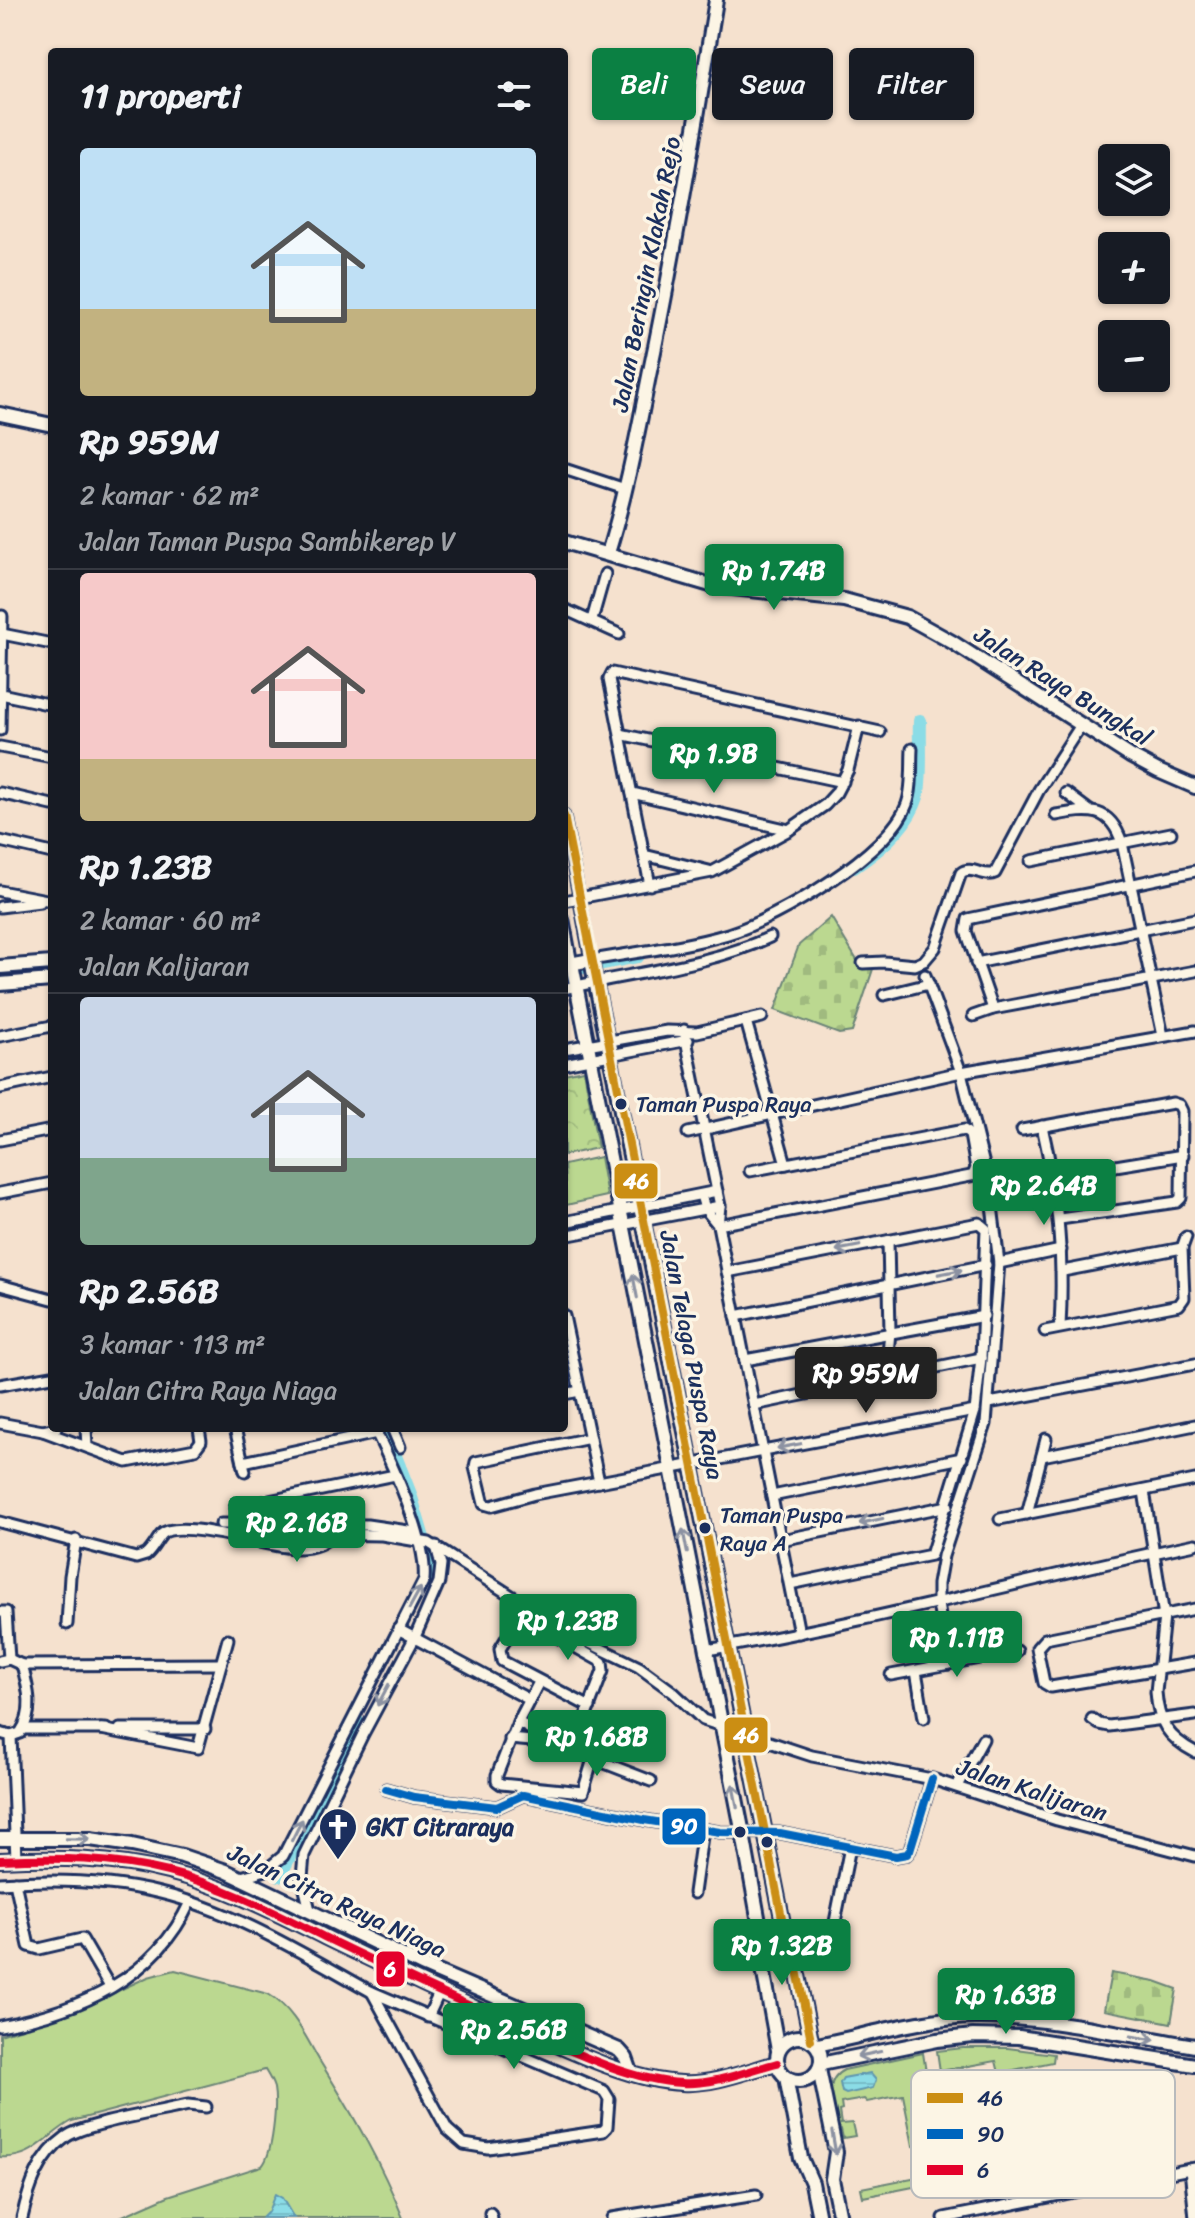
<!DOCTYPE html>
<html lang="id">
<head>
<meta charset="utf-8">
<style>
  :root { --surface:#171b24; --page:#242831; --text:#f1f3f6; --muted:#9ea1a6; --line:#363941; --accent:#0b8043 }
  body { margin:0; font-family:Sriracha,sans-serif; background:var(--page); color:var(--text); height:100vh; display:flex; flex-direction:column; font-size:30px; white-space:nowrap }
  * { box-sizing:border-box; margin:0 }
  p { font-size:26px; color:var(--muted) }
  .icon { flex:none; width:44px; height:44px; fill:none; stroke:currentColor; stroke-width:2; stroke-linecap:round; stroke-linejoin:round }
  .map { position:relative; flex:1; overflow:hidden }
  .drawer { position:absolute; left:48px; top:48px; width:520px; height:1384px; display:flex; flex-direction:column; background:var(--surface); border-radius:8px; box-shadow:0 2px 6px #0004 }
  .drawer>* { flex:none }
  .banner { position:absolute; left:592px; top:48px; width:482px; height:72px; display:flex; gap:16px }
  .buttons { position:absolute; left:1098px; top:144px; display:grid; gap:16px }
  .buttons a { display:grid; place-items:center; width:72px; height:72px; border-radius:8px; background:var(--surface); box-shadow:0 2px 6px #0004; font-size:40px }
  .price { position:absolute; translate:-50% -68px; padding:0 18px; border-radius:8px; background:var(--accent); color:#fff; font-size:26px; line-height:52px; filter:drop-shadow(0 2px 4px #0008) }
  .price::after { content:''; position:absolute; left:50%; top:48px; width:24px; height:18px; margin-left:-12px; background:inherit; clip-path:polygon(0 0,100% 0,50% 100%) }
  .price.selected { background:#222; color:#fff }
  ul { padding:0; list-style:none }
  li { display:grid; align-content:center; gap:16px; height:424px; padding:0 32px }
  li+li { border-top:2px solid var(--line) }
  li span { display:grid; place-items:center; height:248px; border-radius:8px; color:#555 }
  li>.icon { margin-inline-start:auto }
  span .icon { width:144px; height:144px; fill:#fffc; stroke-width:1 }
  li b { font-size:34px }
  h2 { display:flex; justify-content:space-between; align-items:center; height:96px; padding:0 32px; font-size:34px }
  .tag { padding:0 28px; border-radius:8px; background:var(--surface); box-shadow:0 2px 6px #0004; font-size:28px; line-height:72px }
  .tag.selected { background:var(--accent); color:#fff }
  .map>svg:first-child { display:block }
  .grass { fill:#bbd890; stroke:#6b8477; stroke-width:2 }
  .cemetery { fill:url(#cemetery-stones); stroke:#6b8477; stroke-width:2 }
  .park { fill:url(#park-crowns); stroke:#6b8477; stroke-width:2 }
  .water { fill:url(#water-rules); stroke:#5e97b0; stroke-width:2 }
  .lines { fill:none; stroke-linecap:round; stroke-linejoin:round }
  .river { stroke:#8bdce6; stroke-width:14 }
  .street-casing { stroke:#1b2f5e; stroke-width:15 }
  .secondary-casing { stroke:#1b2f5e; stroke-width:18 }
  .street { stroke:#fcf5e5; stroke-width:9 }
  .secondary { stroke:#fcf5e5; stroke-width:12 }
  .bus-1-casing { stroke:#fcf5e5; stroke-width:14 }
  .bus-2-casing { stroke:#fcf5e5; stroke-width:14 }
  .bus-3-casing { stroke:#fcf5e5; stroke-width:14 }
  .bus-1 { stroke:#cb8e13; stroke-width:8 }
  .bus-2 { stroke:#0065bd; stroke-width:8 }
  .bus-3 { stroke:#e4002b; stroke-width:8 }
  .oneway { stroke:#8c92a2 }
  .bus-dot { fill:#1b2f5e; stroke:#fcf5e5; stroke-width:3 }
  .labels { text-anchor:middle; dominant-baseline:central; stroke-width:7; stroke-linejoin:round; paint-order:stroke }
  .bus-label { font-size:22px; fill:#1b2f5e; stroke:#fcf5e5; text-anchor:start }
  .street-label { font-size:24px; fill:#1b2f5e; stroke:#fcf5e5 }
  .poi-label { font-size:24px; font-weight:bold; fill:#1b2f5e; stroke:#fcf5e5; text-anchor:start }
  .key { fill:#fcf5e5; stroke:#b8babc; stroke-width:2 }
  .key-label { font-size:22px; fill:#1b2f5e }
  .line-badge { stroke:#fcf5e5; stroke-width:3 }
  .badge-label { font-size:22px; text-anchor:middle; font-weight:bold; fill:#fff }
</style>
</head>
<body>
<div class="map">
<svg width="1195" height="2218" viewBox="0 0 1195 2218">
  <defs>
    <pattern id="cemetery-stones" width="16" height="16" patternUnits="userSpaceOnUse" patternTransform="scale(2)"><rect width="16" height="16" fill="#bbd890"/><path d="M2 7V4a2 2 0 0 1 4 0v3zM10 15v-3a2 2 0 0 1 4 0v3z" fill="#a0ba7f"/></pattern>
    <pattern id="park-crowns" width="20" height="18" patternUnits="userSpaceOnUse" patternTransform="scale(2)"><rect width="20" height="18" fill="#bbd890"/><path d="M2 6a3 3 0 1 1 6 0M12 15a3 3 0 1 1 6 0" fill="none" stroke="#a0ba7f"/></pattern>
    <pattern id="water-rules" width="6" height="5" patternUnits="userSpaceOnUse" patternTransform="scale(2)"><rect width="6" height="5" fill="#8bdce6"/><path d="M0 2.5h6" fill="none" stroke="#77bdc8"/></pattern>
  </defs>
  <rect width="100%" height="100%" fill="#f5e1ce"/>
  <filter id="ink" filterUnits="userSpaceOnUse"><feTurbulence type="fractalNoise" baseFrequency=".0125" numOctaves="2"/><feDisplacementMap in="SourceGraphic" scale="16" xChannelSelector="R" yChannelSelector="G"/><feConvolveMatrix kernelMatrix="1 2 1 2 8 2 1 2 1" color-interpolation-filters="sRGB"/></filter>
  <g filter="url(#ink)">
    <g class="grass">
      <polygon points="600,1157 607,1196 566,1205 564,1165"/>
      <path d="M175,1970L268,1994C294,2009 306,2038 321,2063C352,2113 381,2163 403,2218H118L168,2196L262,2166C273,2154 277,2105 274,2088C272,2081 268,2075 265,2070L72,2121C45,2136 33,2160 0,2157V2035L70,2013L148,1977Z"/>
      <polygon points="963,2048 1008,2048 1054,2054 1053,2062 999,2073 996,2061 940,2071 937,2051"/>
      <path d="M923,2053L926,2072L921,2074L930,2125L949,2122L953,2148L937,2151L939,2164L928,2166L924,2144L913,2146L903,2095L867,2102L864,2099L841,2103L842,2110L839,2111L841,2124L852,2123L855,2136L843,2138L841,2129L837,2126C833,2106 822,2080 844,2070Z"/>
      <polygon points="1061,2086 1080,2089 1073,2155 863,2197 861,2188 1045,2152 1054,2140"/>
    </g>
    <g class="cemetery">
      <polygon points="831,917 861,967 873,969 852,1032 839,1034 775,1010 799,945"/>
      <polygon points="1111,1973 1155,1981 1177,1989 1171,2023 1104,2010"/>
    </g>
    <polygon class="park" points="584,1070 598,1148 564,1155 564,1074"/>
    <g class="water">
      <polygon points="870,2073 876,2080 873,2088 846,2094 842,2092 840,2083 843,2078"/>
      <polygon points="275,2194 282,2198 294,2218 262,2218 268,2212"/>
    </g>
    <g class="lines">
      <g class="river">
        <path d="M854,867C878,851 908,826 917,797C922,780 919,740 920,721"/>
        <polyline points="564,971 638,956"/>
        <polyline points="384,1428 410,1494 429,1558 425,1581"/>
        <polyline points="280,1875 357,1721"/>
      </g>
      <g class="street-casing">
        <g id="street">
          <polyline points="564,469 625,489"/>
          <polyline points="564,609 619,634"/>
          <polyline points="592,620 605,574"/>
          <polyline points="2,634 52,644"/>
          <polyline points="1,694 52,705"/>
          <polyline points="0,730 2,616"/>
          <polyline points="620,734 843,782"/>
          <polyline points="0,747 52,757"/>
          <polyline points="0,793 52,805"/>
          <polyline points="632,793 789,830"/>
          <polyline points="1066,793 1090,811"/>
          <path d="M1056,815C1090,809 1110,806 1122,843L1163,1036"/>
          <path d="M564,816L591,960C636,952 684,947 728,934C777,919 890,853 907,804C913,788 911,766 912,749"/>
          <polyline points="0,841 52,853"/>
          <polyline points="644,855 709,871"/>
          <polyline points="1031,861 1171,833"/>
          <polyline points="650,885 609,679 612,673 880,732"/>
          <polyline points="0,891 52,901"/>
          <polyline points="564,901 712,872 789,830 825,805 836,793 848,770 859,726"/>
          <polyline points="0,907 40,902"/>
          <polyline points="564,921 572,964"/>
          <path d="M863,963L884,962L915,965L924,961L935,948L961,873C971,865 984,878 995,873L1039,790L1081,725"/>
          <polyline points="976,963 1195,919"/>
          <polyline points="925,975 961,1072 990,1189 999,1263 986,1424 943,1556 938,1584 938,1604 948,1664"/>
          <path d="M564,989C633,972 705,967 770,937"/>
          <polyline points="884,995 929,984"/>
          <polyline points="993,1009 966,931 968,919 1195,871"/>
          <polyline points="973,1016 993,1009 1195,971"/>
          <polyline points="746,1021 786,1164"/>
          <polyline points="684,1030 720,1206 718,1225"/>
          <polyline points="0,1036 52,1026"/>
          <polyline points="564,1049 667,1031 697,1032 762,1017"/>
          <polyline points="564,1064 688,1040"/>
          <polyline points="0,1088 52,1077"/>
          <path d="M1042,1126C1058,1196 1064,1254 1060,1327"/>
          <polyline points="1022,1130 1173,1103 1179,1105 1182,1111 1181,1198 1177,1202 1060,1219"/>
          <polyline points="688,1133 961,1072 1195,1031"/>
          <polyline points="0,1140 52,1130"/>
          <polyline points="750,1171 964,1130 970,1135 976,1168 974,1173"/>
          <polyline points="1054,1176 1183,1155"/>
          <polyline points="0,1193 52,1183"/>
          <polyline points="701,1195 705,1209 718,1225 799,1633"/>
          <polyline points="564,1222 717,1191"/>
          <polyline points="718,1225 986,1173"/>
          <polyline points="564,1236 720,1206"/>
          <polyline points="999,1263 1061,1250"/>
          <polyline points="1063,1271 1182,1248"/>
          <polyline points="727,1272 979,1223 986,1229 981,1358 975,1411 931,1555 790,1584"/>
          <polyline points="0,1285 52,1299"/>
          <polyline points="564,1316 599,1482"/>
          <polyline points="736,1316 986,1265"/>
          <polyline points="1045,1331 1179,1305 1184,1298 1182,1248 1186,1237"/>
          <polyline points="745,1360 984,1316"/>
          <polyline points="886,1378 890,1331 888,1241"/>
          <polyline points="0,1385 52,1376"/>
          <polyline points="564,1394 580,1391"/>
          <polyline points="989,1403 1195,1364"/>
          <polyline points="754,1405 981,1358"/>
          <polyline points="0,1423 43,1431 56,1428"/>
          <polyline points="86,1428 87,1447"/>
          <polyline points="235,1428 245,1471"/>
          <polyline points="392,1428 400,1447"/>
          <polyline points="43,1431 127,1462 195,1449 201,1441 199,1428"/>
          <polyline points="590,1438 476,1462 475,1467 484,1504 491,1506 535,1494 975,1411"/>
          <polyline points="1042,1456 1195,1425"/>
          <polyline points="243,1462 377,1433"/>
          <path d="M1144,1491L1164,1616L1156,1692C1158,1722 1168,1738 1195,1752"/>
          <polyline points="772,1496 962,1458"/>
          <polyline points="235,1508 395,1475"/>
          <polyline points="1027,1514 1046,1439"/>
          <polyline points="1000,1519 1195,1480"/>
          <path d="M0,1522L136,1558L146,1555C153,1549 156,1541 162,1534C174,1522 231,1536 247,1539L255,1533L382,1535L429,1543L571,1634L639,1667L673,1692L703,1720L812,1756L932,1779L1057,1820L1195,1856"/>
          <polyline points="221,1524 367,1525 415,1532"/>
          <path d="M247,1539C271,1545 314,1558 332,1534"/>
          <polyline points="781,1540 948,1506"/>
          <polyline points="1195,1609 1045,1639 1037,1648 1044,1683 1051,1687 1195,1663"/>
          <polyline points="0,1612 6,1612 9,1659"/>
          <polyline points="67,1624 70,1576 76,1540"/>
          <polyline points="398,1629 528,1699"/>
          <path d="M707,1650C871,1622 1032,1578 1195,1544"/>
          <polyline points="0,1661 9,1659 22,1665 221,1664"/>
          <polyline points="916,1671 924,1718"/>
          <polyline points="891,1675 1017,1651"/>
          <polyline points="539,1682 518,1722 497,1775 497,1781 501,1784 583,1792 593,1759"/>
          <polyline points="1092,1719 1099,1724 1109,1726 1195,1715"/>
          <polyline points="518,1722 556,1744 651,1781"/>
          <polyline points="23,1729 106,1729"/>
          <polyline points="101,1729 198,1748 228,1639"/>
          <polyline points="120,1729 205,1729"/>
          <path d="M0,1733L11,1736L20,1733C35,1712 28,1687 22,1665"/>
          <polyline points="11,1736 16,1859"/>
          <polyline points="510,1739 553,1743"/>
          <polyline points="573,1750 603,1671 602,1662 527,1620 517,1621 500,1649 502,1661 590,1707"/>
          <polyline points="957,1786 983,1739"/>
          <polyline points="386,1789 414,1797 497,1807 523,1795 644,1820 720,1832 780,1833 896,1856 907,1854 910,1850 932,1779"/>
          <path d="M241,1877L266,1870L283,1856L424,1580C428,1541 392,1464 374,1428"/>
          <polyline points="15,1882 29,1946 39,1949 82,1939 110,1987"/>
          <path d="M0,1883C54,1879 107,1880 160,1893C235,1911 305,1955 372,1992"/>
          <polyline points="694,1893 703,1829"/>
          <polyline points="310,1910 302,1878 304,1855 363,1734 415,1637 439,1582 441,1565 436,1546"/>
          <polyline points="828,1957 850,1847"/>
          <polygon points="372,1992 604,2091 609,2099 607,2127 603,2131 488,2148 464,2144 447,2129"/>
          <polyline points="428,2017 439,1993"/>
          <path d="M0,2026C79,2011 155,1979 190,1902"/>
          <polyline points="1190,2169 1195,2218"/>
          <polyline points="490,2213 492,2218"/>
          <path d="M22,2218C29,2187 39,2156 66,2137C83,2124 163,2111 188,2105L206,2107"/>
          <polyline points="612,2218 756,2195"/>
          <polyline points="944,2218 1195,2168"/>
        </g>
      </g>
      <g class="secondary-casing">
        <g id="secondary">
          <polyline points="0,414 52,425"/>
          <polyline points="564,542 714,586 844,600 907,617 952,642 1130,756 1158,771 1195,787"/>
          <path d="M608,553C626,495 637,436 649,376C675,251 696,126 716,0"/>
          <polyline points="572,964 743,1834 760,1928 759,1947 778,2050"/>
          <polyline points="564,965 591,960 783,1923 791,1940 811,2040"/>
          <polyline points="0,967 52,963"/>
          <polyline points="0,984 52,980"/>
          <polyline points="0,1839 90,1839 132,1845 182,1856 226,1871 424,1966 619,2050 626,2058 631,2072"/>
          <path d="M0,1860C57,1857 113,1858 168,1872C225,1886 278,1914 330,1940C392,1970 454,1999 517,2027C564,2048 630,2081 682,2083C713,2085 747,2071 777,2063"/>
          <circle cx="799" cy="2059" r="22"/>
          <path d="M817,2045C868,2035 922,2018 975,2017C1048,2016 1123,2035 1195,2046"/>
          <polyline points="821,2064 937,2040 973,2036 1019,2037 1195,2065"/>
          <polyline points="819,2069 836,2152 832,2179 840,2218"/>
          <polyline points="786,2077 801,2158 812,2183 819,2218"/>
        </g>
      </g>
      <use href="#street" class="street"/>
      <use href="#secondary" class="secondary"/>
      <g class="bus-1-casing">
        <polyline id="bus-1" points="564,816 783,1923 791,1940 811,2040"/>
      </g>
      <g class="bus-2-casing">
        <polyline id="bus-2" points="386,1789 414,1797 497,1807 523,1795 644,1820 720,1832 780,1833 896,1856 907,1854 910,1850 932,1779"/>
      </g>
      <g class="bus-3-casing">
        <path id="bus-3" d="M0,1860C57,1857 113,1858 168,1872C225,1886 278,1914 330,1940C392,1970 454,1999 517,2027C564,2048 630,2081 682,2083C713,2085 747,2071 777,2063"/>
      </g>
      <use href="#bus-1" class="bus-1"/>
      <use href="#bus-2" class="bus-2"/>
      <use href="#bus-3" class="bus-3"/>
    </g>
    <defs><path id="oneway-shaft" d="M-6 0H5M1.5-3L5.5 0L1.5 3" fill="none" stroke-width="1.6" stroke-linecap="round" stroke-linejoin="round" transform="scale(2)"/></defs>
    <g class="oneway">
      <use href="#oneway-shaft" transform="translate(848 1248) rotate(169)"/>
      <use href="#oneway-shaft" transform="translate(950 1272) rotate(-11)"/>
      <use href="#oneway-shaft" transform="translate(635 1286) rotate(-101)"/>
      <use href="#oneway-shaft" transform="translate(789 1446) rotate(169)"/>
      <use href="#oneway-shaft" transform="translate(871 1521) rotate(168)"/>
      <use href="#oneway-shaft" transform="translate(685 1541) rotate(-101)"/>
      <use href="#oneway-shaft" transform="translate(415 1598) rotate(-61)"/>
      <use href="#oneway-shaft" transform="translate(383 1695) rotate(118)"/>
      <use href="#oneway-shaft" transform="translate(735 1796) rotate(-101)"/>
      <use href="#oneway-shaft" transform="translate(297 1830) rotate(-63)"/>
      <use href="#oneway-shaft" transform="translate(78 1839) rotate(1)"/>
      <use href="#oneway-shaft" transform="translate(1143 2038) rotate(9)"/>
      <use href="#oneway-shaft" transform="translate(869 2054) rotate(168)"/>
      <use href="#oneway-shaft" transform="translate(834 2143) rotate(80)"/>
    </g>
  </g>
  <defs>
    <g id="church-pin" transform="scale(2)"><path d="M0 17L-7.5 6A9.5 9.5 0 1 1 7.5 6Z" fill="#1b2f5e" stroke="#fcf5e5"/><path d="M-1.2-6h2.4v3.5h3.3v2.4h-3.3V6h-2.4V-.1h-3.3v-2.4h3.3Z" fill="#fff"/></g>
  </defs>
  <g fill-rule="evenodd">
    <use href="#church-pin" x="338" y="1827"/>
  </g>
  <g class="bus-dot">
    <circle cx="621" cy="1104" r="7"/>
    <circle cx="705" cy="1528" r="7"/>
    <circle cx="740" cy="1832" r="7"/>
    <circle cx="767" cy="1842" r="7"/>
  </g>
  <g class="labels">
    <g class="bus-label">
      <text x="636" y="1104">Taman Puspa Raya</text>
      <text x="720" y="1515">Taman Puspa<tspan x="720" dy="28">Raya A</tspan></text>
    </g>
    <g class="street-label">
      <text transform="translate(646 274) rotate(-79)">Jalan Beringin Klakah Rejo</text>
      <text transform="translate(1063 686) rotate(32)">Jalan Raya Bungkal</text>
      <text transform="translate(692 1355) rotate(79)">Jalan Telaga Puspa Raya</text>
      <text transform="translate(1032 1790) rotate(18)">Jalan Kalijaran</text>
      <text transform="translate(337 1901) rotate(25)">Jalan Citra Raya Niaga</text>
    </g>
    <g class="poi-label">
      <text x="366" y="1827">GKT Citraraya</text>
    </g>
  </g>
  <rect x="911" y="2070" width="264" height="128" rx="12" class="key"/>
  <rect x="927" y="2093" width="36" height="10" fill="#cb8e13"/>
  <rect x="927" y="2129" width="36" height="10" fill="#0065bd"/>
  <rect x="927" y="2165" width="36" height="10" fill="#e4002b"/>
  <g class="key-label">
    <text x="977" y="2106">46</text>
    <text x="977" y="2142">90</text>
    <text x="977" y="2178">6</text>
  </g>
  <g class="line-badge">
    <rect x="613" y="1162" width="46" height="38" rx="8" fill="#cb8e13"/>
    <rect x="723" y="1716" width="46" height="38" rx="8" fill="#cb8e13"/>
    <rect x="661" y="1807" width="46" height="39" rx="8" fill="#0065bd"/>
    <rect x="375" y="1950" width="31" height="38" rx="8" fill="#e4002b"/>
  </g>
  <g class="badge-label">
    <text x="636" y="1189">46</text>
    <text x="746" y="1743">46</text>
    <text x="684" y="1834">90</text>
    <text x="390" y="1977">6</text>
  </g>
</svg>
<div class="buttons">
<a><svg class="icon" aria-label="layers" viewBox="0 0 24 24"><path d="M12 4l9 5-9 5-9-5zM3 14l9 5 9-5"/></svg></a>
<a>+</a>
<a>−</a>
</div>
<b class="price" style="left:774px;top:612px">Rp 1.74B</b>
<b class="price" style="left:714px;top:795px">Rp 1.9B</b>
<b class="price" style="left:1044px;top:1227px">Rp 2.64B</b>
<b class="price selected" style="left:866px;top:1415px">Rp 959M</b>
<b class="price" style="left:297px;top:1564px">Rp 2.16B</b>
<b class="price" style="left:568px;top:1662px">Rp 1.23B</b>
<b class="price" style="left:957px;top:1679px">Rp 1.11B</b>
<b class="price" style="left:597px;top:1778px">Rp 1.68B</b>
<b class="price" style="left:782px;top:1987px">Rp 1.32B</b>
<b class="price" style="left:1006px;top:2036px">Rp 1.63B</b>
<b class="price" style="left:514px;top:2071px">Rp 2.56B</b>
<div class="banner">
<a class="tag selected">Beli</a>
<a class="tag">Sewa</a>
<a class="tag">Filter</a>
</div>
<section class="drawer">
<h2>11 properti<svg class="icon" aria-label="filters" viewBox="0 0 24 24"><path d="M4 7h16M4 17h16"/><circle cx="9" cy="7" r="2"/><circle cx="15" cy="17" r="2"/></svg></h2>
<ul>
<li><span style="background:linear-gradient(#bfe0f5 65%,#c2b280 0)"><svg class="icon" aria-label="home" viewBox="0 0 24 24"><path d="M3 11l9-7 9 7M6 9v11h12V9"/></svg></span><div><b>Rp 959M</b><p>2 kamar · 62 m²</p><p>Jalan Taman Puspa Sambikerep V</p></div></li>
<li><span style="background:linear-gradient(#f6c9c9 75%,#c2b280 0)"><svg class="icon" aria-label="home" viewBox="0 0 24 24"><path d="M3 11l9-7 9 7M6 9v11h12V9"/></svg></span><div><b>Rp 1.23B</b><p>2 kamar · 60 m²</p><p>Jalan Kalijaran</p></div></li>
<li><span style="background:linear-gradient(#c9d6e8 65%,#7fa58c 0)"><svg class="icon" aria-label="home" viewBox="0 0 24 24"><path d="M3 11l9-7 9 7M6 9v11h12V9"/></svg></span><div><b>Rp 2.56B</b><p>3 kamar · 113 m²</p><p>Jalan Citra Raya Niaga</p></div></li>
</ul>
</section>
</div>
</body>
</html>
